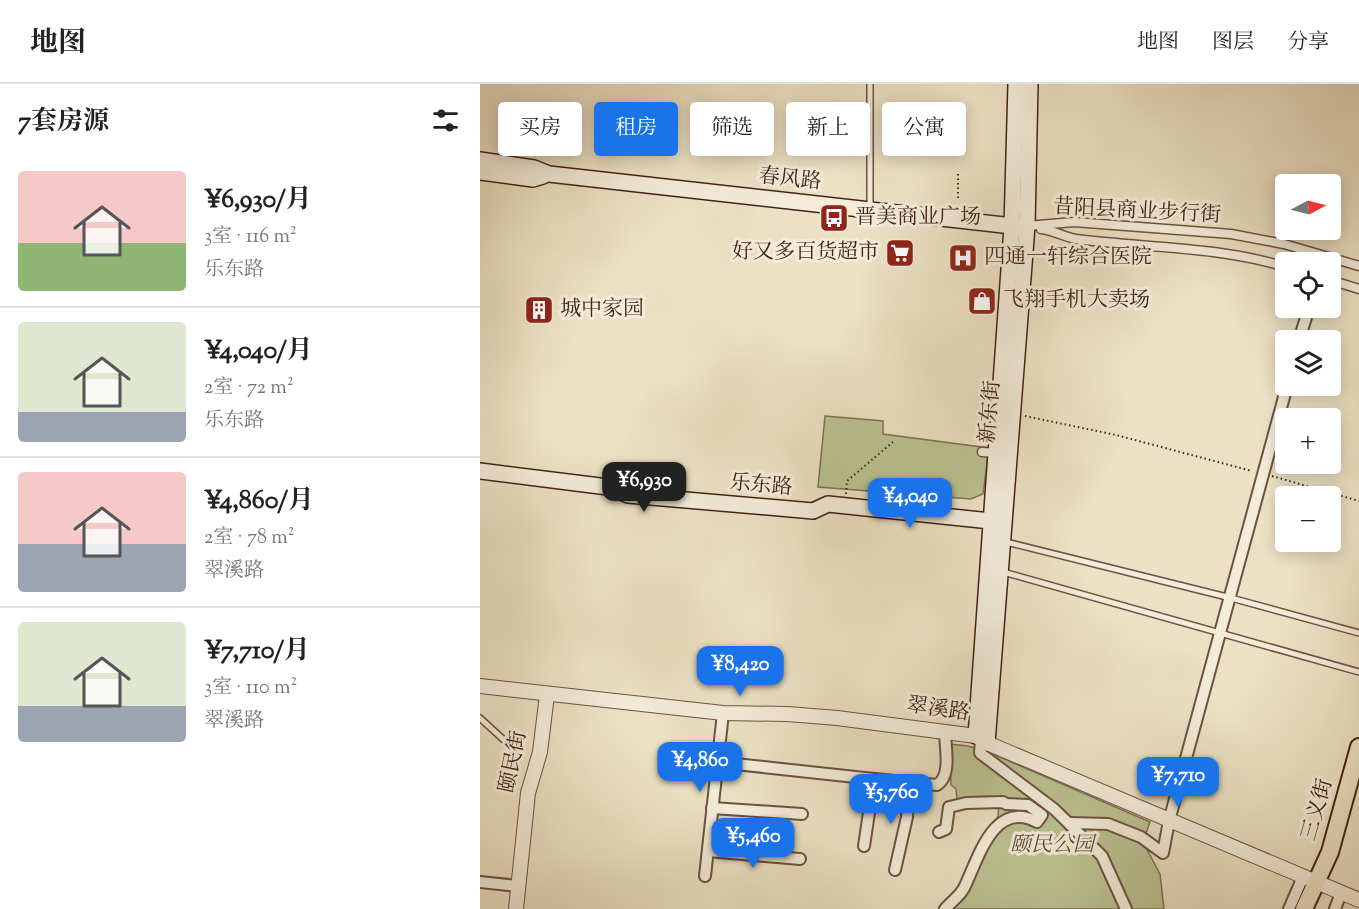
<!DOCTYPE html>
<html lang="zh">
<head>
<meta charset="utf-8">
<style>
  :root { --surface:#fff; --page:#f2f2f2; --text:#222; --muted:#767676; --line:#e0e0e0; --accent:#1a73e8 }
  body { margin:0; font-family:"Sorts Mill Goudy","Noto Serif SC",serif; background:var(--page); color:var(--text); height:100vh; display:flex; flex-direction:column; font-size:22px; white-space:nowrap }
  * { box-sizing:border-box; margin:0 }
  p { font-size:20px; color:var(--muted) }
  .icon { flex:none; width:33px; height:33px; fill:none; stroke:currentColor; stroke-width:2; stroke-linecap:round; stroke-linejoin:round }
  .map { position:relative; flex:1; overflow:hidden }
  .drawer { display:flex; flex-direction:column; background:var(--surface); width:480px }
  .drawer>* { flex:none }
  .guide { position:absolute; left:18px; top:18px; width:570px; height:54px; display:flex; gap:12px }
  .needle { width:39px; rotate:83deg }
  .controls { position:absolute; left:795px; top:90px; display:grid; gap:12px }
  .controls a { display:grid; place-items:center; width:66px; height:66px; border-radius:6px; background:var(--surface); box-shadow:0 3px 15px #0003; font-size:30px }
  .price { position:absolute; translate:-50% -51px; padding:0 14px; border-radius:12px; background:var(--accent); color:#fff; font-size:20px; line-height:39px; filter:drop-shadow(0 2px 3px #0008) }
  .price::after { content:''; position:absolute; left:50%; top:36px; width:18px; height:14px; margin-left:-9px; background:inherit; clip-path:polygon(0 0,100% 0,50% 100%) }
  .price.current { background:#222; color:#fff }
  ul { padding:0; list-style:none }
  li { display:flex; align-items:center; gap:18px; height:150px; padding:0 18px }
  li+li { border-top:2px solid var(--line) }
  li span { display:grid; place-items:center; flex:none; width:168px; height:120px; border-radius:6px; color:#555 }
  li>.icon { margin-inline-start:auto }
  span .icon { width:72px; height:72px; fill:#fffc; stroke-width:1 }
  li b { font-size:26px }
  h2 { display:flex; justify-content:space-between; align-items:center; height:72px; padding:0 18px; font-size:26px }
  .tag { padding:0 21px; border-radius:6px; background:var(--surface); box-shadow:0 3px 15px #0003; font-size:21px; line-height:54px }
  .tag.current { background:var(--accent); color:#fff }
  header { display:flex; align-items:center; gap:36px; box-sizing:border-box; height:84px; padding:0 30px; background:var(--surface); border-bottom:2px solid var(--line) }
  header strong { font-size:28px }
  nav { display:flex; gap:33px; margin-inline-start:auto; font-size:21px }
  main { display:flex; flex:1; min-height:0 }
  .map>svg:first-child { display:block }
  .green { fill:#bbc291; stroke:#7f7254; stroke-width:1.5 }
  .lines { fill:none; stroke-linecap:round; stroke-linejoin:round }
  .service-casing { stroke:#6d5242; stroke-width:8 }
  .pedestrian-casing { stroke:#6d5242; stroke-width:11 }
  .minor-casing { stroke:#6d5242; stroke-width:14 }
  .tertiary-casing { stroke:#6d5242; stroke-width:16 }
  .secondary-casing { stroke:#432216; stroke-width:18 }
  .primary-casing { stroke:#432216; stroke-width:20 }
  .path { stroke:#432216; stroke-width:2; stroke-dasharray:1.5 3; stroke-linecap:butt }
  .service { stroke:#f3ecd9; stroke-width:5 }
  .pedestrian { stroke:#f3ecd9; stroke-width:8 }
  .minor { stroke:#f3ecd9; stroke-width:10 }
  .tertiary { stroke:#f3ecd9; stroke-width:14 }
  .secondary { stroke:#f3ecd9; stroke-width:15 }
  .primary { stroke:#ece1c4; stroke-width:16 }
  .labels { text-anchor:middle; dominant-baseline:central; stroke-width:6; stroke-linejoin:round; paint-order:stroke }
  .street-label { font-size:21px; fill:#432216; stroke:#f3ecd9 }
  .poi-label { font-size:21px; fill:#432216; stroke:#f3ecd9; text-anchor:start }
  .park-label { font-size:21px; font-style:italic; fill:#614a35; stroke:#f3ecd9 }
</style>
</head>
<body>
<header>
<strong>地图</strong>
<nav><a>地图</a><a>图层</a><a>分享</a></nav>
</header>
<main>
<section class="drawer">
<h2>7套房源<svg class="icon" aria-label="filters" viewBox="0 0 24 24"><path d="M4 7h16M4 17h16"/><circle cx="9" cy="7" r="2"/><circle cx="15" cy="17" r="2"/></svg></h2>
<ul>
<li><span style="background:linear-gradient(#f6c9c9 60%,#8fb573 0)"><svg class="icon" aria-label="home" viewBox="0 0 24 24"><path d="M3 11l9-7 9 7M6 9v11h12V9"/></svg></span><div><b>¥6,930/月</b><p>3室 · 116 m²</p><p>乐东路</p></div></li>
<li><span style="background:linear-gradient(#dfe7d0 75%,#9aa5b1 0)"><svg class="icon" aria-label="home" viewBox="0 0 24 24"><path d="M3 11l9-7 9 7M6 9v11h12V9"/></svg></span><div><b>¥4,040/月</b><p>2室 · 72 m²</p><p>乐东路</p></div></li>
<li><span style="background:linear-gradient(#f6c9c9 60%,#9aa5b1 0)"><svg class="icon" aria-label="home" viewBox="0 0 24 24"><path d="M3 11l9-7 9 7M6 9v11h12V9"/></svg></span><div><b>¥4,860/月</b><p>2室 · 78 m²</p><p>翠溪路</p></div></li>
<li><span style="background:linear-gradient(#dfe7d0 70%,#9aa5b1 0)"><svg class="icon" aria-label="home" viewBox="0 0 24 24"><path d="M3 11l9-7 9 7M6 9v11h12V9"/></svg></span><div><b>¥7,710/月</b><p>3室 · 110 m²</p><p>翠溪路</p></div></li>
</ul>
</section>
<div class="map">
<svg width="879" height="825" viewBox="0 0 879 825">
  <rect width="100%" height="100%" fill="#ece1c4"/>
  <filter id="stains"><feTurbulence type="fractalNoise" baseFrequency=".00333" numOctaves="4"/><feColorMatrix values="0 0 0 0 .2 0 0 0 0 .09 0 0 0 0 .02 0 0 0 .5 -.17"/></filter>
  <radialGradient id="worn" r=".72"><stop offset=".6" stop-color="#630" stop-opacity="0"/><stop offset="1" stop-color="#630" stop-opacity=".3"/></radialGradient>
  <g class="green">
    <polygon points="345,332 403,337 403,350 509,364 503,410 491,415 338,403"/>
    <polygon points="470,660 488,662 508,668 670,738 663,758 680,790 684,825 465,825 480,806 518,732 519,716 477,717 476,705 471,701"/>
  </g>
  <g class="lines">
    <g class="service-casing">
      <g id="service">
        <polyline points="390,124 390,0"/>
        <polyline points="526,458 751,514 879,549"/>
        <polyline points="523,488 879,588"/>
        <polyline points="0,634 25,657"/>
      </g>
    </g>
    <g class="pedestrian-casing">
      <g id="pedestrian">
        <polyline points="547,142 594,138 751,150 804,160 879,182"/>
        <path d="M561,145C573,146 584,153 596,155C666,164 737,162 806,183"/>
        <polyline points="850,196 879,205"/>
        <polyline points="502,368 517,369"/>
      </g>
    </g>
    <g class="minor-casing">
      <g id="minor">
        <polyline points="819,256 829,224"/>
        <polyline points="501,655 500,669 574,725 622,772 646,825"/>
        <polyline points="237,678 394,695"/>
        <polyline points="232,724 322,730"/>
        <polyline points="590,739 628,740 661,753 683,769 689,737 807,302"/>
        <path d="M459,748L466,745L469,723L486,719L523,718L526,720L548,721L562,731L557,738C513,715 498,776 484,804C480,812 471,818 465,825"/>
        <path d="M384,762L394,695L457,701C472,692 465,663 465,647"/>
        <polyline points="228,767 320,775"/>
        <polyline points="415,786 427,733 429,699"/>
        <polyline points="225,792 243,629"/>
        <polyline points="0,798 38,802"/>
        <polyline points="809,825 823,793"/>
        <polyline points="855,825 861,809"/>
      </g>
    </g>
    <g class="tertiary-casing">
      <g id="tertiary">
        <polyline points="0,602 243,629 308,630 357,634 496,652 507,659 879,816"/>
        <polyline points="36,825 48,709 60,668 67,611"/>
      </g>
    </g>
    <g class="secondary-casing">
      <g id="secondary">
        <polyline points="0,76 54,84 69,90 541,143"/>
        <polyline points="0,88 53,95 63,92"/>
        <polyline points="0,387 128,403 148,411 333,427 348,420 520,438"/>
        <polyline points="496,652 532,143 536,0"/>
        <polyline points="507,659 547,142 550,0"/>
      </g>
    </g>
    <g class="primary-casing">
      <polyline id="primary" points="824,825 850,768 879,663"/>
    </g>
    <g class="path">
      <polyline points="478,114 478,89"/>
      <polyline points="545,332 636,351 772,387"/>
      <polyline points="792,392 879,417"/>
      <polyline points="366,410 367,397 413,358"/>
    </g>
    <use href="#service" class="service"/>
    <use href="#pedestrian" class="pedestrian"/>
    <use href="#minor" class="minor"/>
    <use href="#tertiary" class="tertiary"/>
    <use href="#secondary" class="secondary"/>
    <use href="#primary" class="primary"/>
  </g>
  <defs>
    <g id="bus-square" transform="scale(1.5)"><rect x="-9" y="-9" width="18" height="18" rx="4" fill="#8f2418" stroke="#f3ecd9"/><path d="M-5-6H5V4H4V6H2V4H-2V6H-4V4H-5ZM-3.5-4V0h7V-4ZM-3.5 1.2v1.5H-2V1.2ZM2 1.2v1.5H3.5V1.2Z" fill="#fff"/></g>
    <g id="supermarket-square" transform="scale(1.5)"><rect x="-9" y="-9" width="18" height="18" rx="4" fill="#8f2418" stroke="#f3ecd9"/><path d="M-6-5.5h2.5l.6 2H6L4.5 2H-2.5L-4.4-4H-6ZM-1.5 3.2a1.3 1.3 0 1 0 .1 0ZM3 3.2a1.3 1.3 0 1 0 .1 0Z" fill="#fff"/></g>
    <g id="hospital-square" transform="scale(1.5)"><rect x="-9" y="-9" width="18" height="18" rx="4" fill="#8f2418" stroke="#f3ecd9"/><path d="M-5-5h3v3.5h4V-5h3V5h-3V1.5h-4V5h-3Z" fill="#fff"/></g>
    <g id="shop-square" transform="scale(1.5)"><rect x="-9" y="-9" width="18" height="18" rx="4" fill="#8f2418" stroke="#f3ecd9"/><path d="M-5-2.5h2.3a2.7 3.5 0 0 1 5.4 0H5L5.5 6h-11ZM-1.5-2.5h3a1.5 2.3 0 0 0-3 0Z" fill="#fff"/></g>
    <g id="building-square" transform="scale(1.5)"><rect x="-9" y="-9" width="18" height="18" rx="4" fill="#8f2418" stroke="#f3ecd9"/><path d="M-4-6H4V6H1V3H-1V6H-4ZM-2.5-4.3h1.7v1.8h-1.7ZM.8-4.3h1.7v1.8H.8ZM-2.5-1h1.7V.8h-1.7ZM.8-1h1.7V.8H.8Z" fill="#fff"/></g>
  </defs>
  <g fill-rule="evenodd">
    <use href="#bus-square" x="354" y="134"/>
    <use href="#supermarket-square" x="420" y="169"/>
    <use href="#hospital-square" x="483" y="174"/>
    <use href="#shop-square" x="502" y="217"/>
    <use href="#building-square" x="59" y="226"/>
  </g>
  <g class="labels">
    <g class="street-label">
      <text transform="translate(310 96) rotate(6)">春风路</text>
      <text transform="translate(657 128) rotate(3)">昔阳县商业步行街</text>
      <text transform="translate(511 328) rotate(-85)">新东街</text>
      <text transform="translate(281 402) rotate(5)">乐东路</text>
      <text transform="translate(458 626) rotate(8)">翠溪路</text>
      <text transform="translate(34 678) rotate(-78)">颐民街</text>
      <text transform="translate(838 726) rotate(-74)">三义街</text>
    </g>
    <g class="poi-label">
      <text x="375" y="134">晋美商业广场</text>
      <text x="399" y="169" text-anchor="end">好又多百货超市</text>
      <text x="504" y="174">四通一轩综合医院</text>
      <text x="523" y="217">飞翔手机大卖场</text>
      <text x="80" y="226">城中家园</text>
    </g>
    <g class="park-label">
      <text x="572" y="762">颐民公园</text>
    </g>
  </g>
  <rect width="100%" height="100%" filter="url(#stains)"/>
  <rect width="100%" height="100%" fill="url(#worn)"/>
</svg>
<div class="controls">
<a><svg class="needle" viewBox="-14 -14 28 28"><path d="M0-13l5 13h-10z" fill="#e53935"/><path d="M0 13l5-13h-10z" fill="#767676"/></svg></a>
<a><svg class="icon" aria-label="locate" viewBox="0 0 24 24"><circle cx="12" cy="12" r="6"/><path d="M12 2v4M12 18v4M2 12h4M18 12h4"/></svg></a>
<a><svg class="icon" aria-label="layers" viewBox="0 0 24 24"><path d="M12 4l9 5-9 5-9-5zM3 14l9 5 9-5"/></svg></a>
<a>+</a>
<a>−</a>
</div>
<b class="price current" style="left:164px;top:429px">¥6,930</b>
<b class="price" style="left:430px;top:445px">¥4,040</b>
<b class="price" style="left:260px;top:613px">¥8,420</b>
<b class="price" style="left:220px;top:709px">¥4,860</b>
<b class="price" style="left:698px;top:724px">¥7,710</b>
<b class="price" style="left:411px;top:741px">¥5,760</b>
<b class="price" style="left:273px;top:785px">¥5,460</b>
<div class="guide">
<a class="tag">买房</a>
<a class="tag current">租房</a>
<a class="tag">筛选</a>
<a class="tag">新上</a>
<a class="tag">公寓</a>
</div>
</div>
</main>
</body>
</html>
